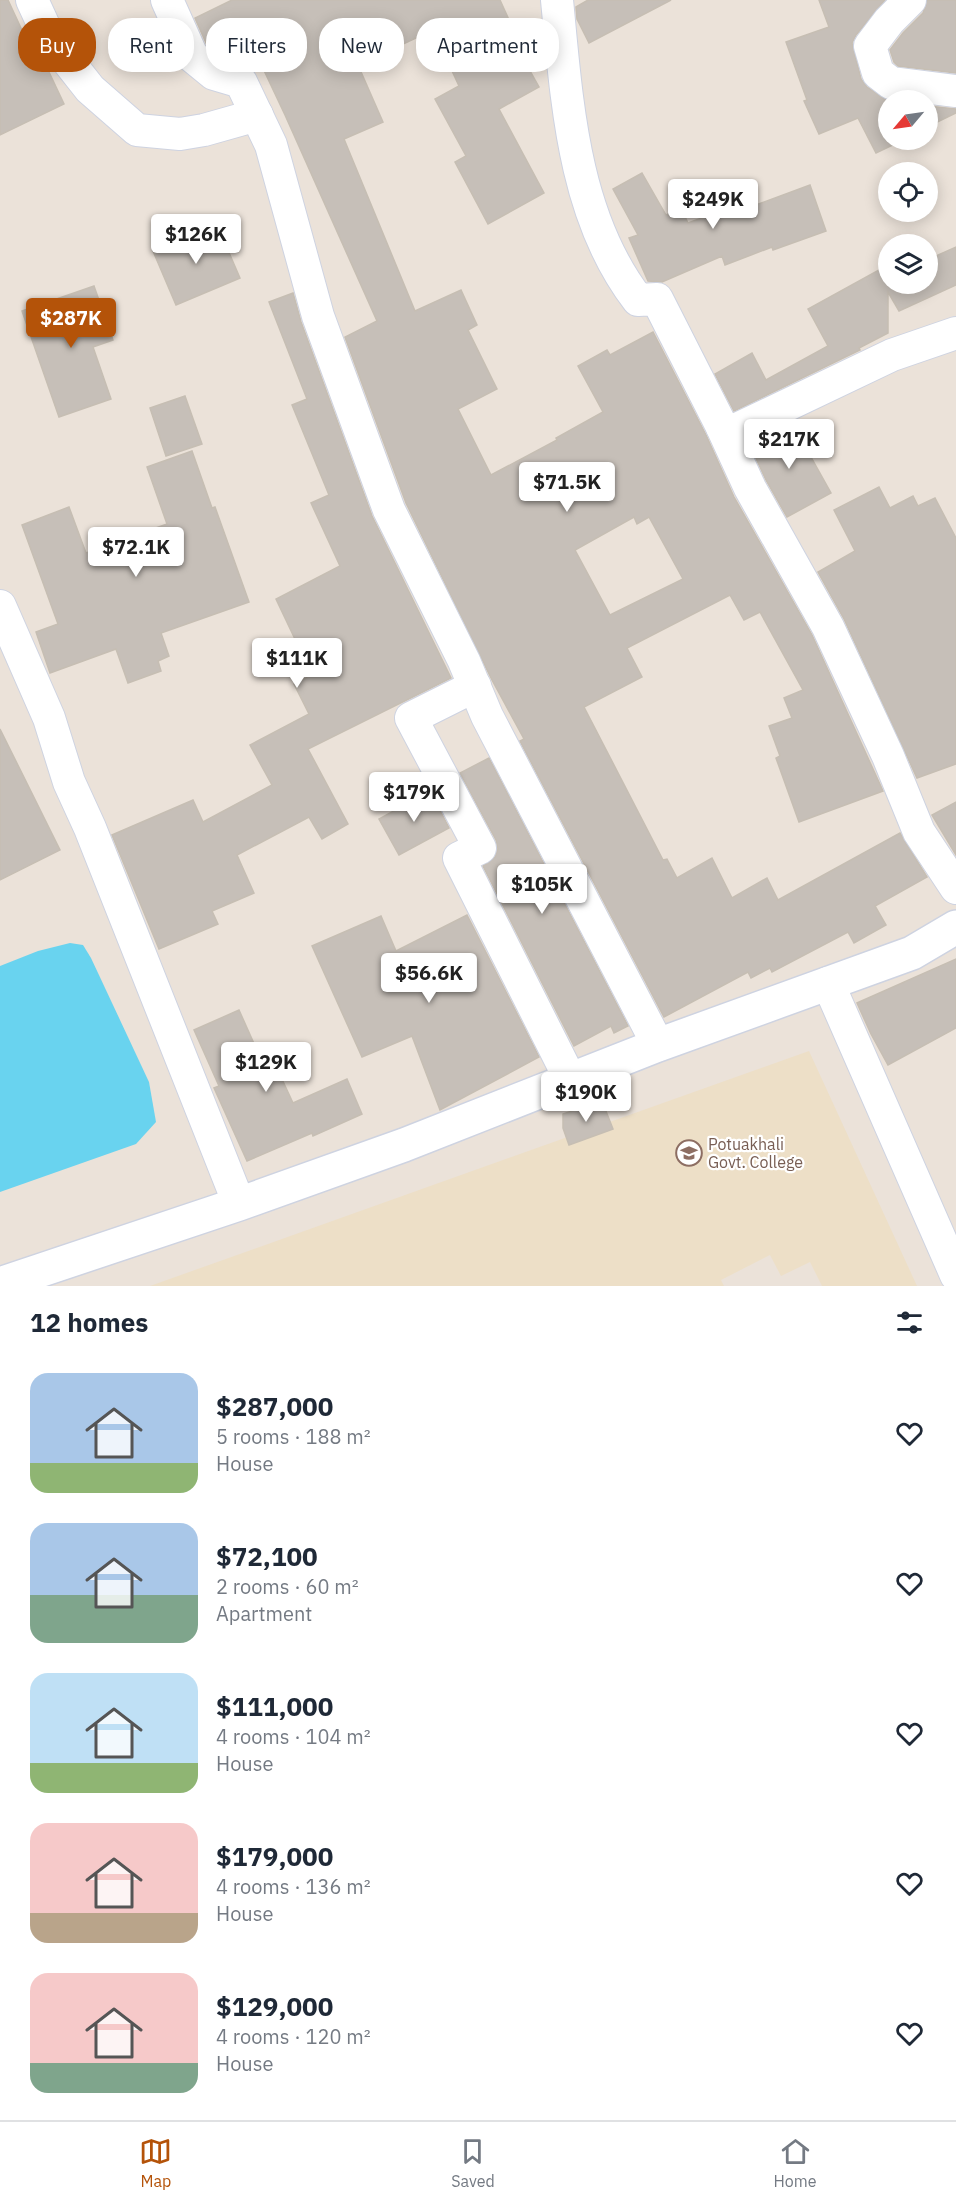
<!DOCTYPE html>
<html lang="en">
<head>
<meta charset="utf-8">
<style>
  :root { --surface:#fff; --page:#f2f2f3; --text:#1f2937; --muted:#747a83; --line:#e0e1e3; --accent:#b45309 }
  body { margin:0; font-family:"IBM Plex Sans",sans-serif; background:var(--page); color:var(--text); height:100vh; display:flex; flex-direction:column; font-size:22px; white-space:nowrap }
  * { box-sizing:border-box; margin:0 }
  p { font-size:20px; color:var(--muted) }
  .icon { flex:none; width:33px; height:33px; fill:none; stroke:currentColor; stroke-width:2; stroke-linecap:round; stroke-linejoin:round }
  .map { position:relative; height:1286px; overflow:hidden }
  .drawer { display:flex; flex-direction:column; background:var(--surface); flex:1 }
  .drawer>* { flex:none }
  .guide { position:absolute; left:18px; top:18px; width:600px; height:54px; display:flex; gap:12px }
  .needle { width:39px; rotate:241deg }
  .tools { position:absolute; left:878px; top:90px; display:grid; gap:12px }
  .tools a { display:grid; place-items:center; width:60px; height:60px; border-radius:50%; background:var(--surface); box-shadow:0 3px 15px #0003; font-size:30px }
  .price { position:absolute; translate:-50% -51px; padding:0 14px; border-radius:6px; background:#fff; color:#222; font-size:20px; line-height:39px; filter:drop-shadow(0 2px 3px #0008) }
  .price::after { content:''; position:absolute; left:50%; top:36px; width:18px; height:14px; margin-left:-9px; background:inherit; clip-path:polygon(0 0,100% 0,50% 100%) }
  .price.on { background:var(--accent); color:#fff }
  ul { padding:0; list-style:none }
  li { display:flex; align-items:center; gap:18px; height:150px; padding:0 30px }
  li span { display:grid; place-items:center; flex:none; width:168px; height:120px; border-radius:18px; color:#555 }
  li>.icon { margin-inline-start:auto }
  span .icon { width:72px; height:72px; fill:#fffc; stroke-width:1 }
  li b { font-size:26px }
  h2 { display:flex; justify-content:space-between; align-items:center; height:72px; padding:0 30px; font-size:26px }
  .chip { padding:0 21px; border-radius:24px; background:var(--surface); box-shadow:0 3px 15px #0003; font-size:21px; line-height:54px }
  .chip.on { background:var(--accent); color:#fff }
  .tabs { display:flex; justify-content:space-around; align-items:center; height:84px; border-top:2px solid var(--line); background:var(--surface); font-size:16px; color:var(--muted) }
  .tabs a { display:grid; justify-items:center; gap:3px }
  .tabs .on { color:var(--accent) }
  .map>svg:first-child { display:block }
  .education { fill:#eddfc7 }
  .water { fill:#69d3ef }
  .building { fill:#c6bfb8; stroke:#c6beb3; stroke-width:1.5; fill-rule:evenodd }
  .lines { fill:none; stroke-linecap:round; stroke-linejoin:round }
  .minor-casing { stroke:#ced3e1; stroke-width:34 }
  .tertiary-casing { stroke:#ced3e1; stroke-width:36 }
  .minor { stroke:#fff; stroke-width:32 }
  .tertiary { stroke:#fff; stroke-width:33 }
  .labels { text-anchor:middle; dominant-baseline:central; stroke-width:4.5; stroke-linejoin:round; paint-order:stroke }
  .education-label { font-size:16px; fill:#785e54; stroke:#fff; text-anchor:start }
</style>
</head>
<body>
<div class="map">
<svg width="956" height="1286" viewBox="0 0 956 1286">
  <rect width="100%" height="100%" fill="#ebe2d9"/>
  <polygon class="education" points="809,1051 917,1286 822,1286 810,1262 781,1276 770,1255 721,1280 724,1286 150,1286"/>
  <polygon class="water" points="70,943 83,945 91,958 149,1082 156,1122 136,1144 0,1192 0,966 38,951"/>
  <g class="building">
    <polygon points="0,0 8,0 27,41 30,39 41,55 64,104 0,135"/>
    <path d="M232,0H500L519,42L515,44L539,87L499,109L544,193L488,224L455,162L466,156L435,99L459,86L433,30L358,65L383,122L344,139L415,311L461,290L477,325L468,330L497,389L458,409L491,475L557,440L556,438L603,412L578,366L607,350L610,355L653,332L706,435L734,497L812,635L883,791L799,822L776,758L780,756L769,726L792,718L784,698L803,690L760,612L744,620L730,595L627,648L642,677L584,707L663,860L667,859L677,878L712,858L732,898L767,878L778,900L900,833L927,877L875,906L886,925L854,943L848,932L772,972L770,968L751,978L748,972L664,1017L520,741L524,739L492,680L406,503L345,337L377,321L285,115L251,43L222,57L207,45L195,18ZM634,517L637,524L649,517L683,579L610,615L575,550Z"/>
    <polygon points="588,0 671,0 589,43 577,19 576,7"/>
    <polygon points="819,0 885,0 856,35 852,43 861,79 867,87 888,101 888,140 903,140 876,153 858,118 819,134 804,101 807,100 786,42 829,27"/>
    <polygon points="927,0 956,0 956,73 898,66 894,62 890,50 903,33 923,13"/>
    <polygon points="927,106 956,109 956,113 927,127"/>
    <polygon points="642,173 666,215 681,208 688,223 751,200 753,206 810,185 826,231 773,250 772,247 725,265 722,256 662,282 648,281 629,238 638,235 613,189"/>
    <polygon points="217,225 240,278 176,305 153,251"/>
    <polygon points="956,247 956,285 899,311 888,292 888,333 859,348 860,350 734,411 715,374 752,353 766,380 828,346 808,309 888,265 888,284 927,284 927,260"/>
    <polygon points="94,286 113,340 93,347 111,399 59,417 22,311"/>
    <polygon points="293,293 301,322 372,516 451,678 308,749 348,824 322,839 309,817 237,855 254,893 212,911 218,924 159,949 112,835 193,800 203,822 272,785 250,745 309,714 294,684 312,675 276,599 340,566 311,503 329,495 292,405 307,399 269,302"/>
    <polygon points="185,396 202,444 166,456 150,408"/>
    <polygon points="792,423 831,493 787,517 766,480 749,443"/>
    <polygon points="192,451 212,508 215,507 249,602 161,633 169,656 158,661 161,671 128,683 116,649 50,673 36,632 58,624 22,525 69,507 86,553 167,524 147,467"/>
    <polygon points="879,487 890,508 913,496 918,506 935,498 956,538 956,764 917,778 844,619 818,572 855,551 834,510"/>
    <polygon points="0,729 60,850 0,880"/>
    <polygon points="489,758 628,1026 614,1033 611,1026 574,1046 483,866 495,857 498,849 496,840 460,773"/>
    <polygon points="430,791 449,828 399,855 379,819"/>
    <polygon points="956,802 956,855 932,815"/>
    <polygon points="467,915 539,1057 440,1110 412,1036 362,1057 312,946 381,916 396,951"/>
    <polygon points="956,959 956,1028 888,1065 871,1034 857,1003"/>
    <polygon points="239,1010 264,1066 274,1062 293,1103 347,1079 362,1114 313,1136 312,1133 247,1161 214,1088 219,1086 194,1030"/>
    <polygon points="602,1101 613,1129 569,1145 563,1128 563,1114"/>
  </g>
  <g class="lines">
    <g class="minor-casing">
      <g id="minor">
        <polyline points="32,0 49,37 90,89 137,130 180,134 204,130 257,115"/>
        <polyline points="167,0 192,56 214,74 241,82 271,145 318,316 389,510 464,661 487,716 658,1045"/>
        <path d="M557,0C567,102 573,216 638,300L657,299L722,427L733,431L892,355L956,333"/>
        <polyline points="910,0 889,21 870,46 878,73 891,83 956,91"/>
        <polyline points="722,427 750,488 828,627 888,756 919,832 956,888"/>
        <polyline points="0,606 49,718 69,782 90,828 239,1204"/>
        <polyline points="475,686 411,718 480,848 459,858 570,1079"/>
        <polyline points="828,983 956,1275"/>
      </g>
    </g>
    <g class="tertiary-casing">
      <polyline id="tertiary" points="0,1284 239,1204 404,1145 658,1045 912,953 956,927"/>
    </g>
    <use href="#minor" class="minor"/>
    <use href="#tertiary" class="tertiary"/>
  </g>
  <defs>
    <g id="university-ring" transform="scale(1.35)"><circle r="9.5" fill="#fff" stroke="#8d6e63" stroke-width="1.5"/><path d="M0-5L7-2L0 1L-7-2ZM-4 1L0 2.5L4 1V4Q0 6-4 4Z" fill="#8d6e63"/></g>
  </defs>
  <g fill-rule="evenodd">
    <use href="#university-ring" x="689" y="1153"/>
  </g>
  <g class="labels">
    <g class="education-label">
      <text x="708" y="1144">Potuakhali<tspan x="708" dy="18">Govt. College</tspan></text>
    </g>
  </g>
</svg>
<div class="tools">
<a><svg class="needle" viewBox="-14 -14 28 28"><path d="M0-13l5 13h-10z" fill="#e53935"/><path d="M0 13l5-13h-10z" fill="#747a83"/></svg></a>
<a><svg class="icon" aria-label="locate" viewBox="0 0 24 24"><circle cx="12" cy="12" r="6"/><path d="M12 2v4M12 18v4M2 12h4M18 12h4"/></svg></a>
<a><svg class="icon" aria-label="layers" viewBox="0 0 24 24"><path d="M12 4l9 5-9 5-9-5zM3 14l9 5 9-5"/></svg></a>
</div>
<b class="price" style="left:713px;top:230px">$249K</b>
<b class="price" style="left:196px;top:265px">$126K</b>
<b class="price on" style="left:71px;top:349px">$287K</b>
<b class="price" style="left:789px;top:470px">$217K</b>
<b class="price" style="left:567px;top:513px">$71.5K</b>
<b class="price" style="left:136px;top:578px">$72.1K</b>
<b class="price" style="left:297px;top:689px">$111K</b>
<b class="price" style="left:414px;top:823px">$179K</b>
<b class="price" style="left:542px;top:915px">$105K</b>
<b class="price" style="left:429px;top:1004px">$56.6K</b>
<b class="price" style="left:266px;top:1093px">$129K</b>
<b class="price" style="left:586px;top:1123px">$190K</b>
<div class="guide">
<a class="chip on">Buy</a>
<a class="chip">Rent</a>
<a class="chip">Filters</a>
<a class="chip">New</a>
<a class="chip">Apartment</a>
</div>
</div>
<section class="drawer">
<h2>12 homes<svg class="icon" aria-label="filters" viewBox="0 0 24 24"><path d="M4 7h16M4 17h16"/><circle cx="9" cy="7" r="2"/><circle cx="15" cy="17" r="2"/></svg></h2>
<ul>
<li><span style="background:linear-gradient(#a9c7e8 75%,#8fb573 0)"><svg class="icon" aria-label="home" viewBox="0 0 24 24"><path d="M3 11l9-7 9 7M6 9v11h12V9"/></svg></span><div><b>$287,000</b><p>5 rooms · 188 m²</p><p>House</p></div><svg class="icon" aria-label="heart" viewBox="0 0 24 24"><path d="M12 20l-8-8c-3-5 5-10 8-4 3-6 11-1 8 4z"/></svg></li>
<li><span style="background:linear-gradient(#a9c7e8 60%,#7fa58c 0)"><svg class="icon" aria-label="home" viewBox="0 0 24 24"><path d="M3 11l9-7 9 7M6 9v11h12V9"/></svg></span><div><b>$72,100</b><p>2 rooms · 60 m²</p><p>Apartment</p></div><svg class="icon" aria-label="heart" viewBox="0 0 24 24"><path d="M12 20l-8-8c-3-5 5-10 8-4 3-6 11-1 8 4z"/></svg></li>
<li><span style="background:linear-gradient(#bfe0f5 75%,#8fb573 0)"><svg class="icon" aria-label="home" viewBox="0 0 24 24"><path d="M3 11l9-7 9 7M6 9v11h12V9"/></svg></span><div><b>$111,000</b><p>4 rooms · 104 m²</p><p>House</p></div><svg class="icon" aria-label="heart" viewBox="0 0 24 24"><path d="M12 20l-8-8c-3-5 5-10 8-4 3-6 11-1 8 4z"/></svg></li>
<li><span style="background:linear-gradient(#f6c9c9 75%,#b9a48a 0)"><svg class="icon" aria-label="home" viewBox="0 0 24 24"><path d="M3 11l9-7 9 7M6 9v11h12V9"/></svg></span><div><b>$179,000</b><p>4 rooms · 136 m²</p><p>House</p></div><svg class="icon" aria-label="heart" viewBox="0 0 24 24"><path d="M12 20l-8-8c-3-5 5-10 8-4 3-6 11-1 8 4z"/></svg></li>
<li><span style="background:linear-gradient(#f6c9c9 75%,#7fa58c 0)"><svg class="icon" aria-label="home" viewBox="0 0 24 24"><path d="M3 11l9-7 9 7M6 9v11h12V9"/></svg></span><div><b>$129,000</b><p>4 rooms · 120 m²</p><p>House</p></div><svg class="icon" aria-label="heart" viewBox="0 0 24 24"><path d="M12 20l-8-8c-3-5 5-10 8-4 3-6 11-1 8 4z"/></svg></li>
</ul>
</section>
<nav class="tabs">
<a class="on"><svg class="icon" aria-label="map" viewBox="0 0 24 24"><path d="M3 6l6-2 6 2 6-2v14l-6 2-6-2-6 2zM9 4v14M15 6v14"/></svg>Map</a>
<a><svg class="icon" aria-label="saved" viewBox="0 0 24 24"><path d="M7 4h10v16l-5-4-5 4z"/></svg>Saved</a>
<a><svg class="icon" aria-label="home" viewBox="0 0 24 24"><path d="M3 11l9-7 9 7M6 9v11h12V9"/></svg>Home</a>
</nav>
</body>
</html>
